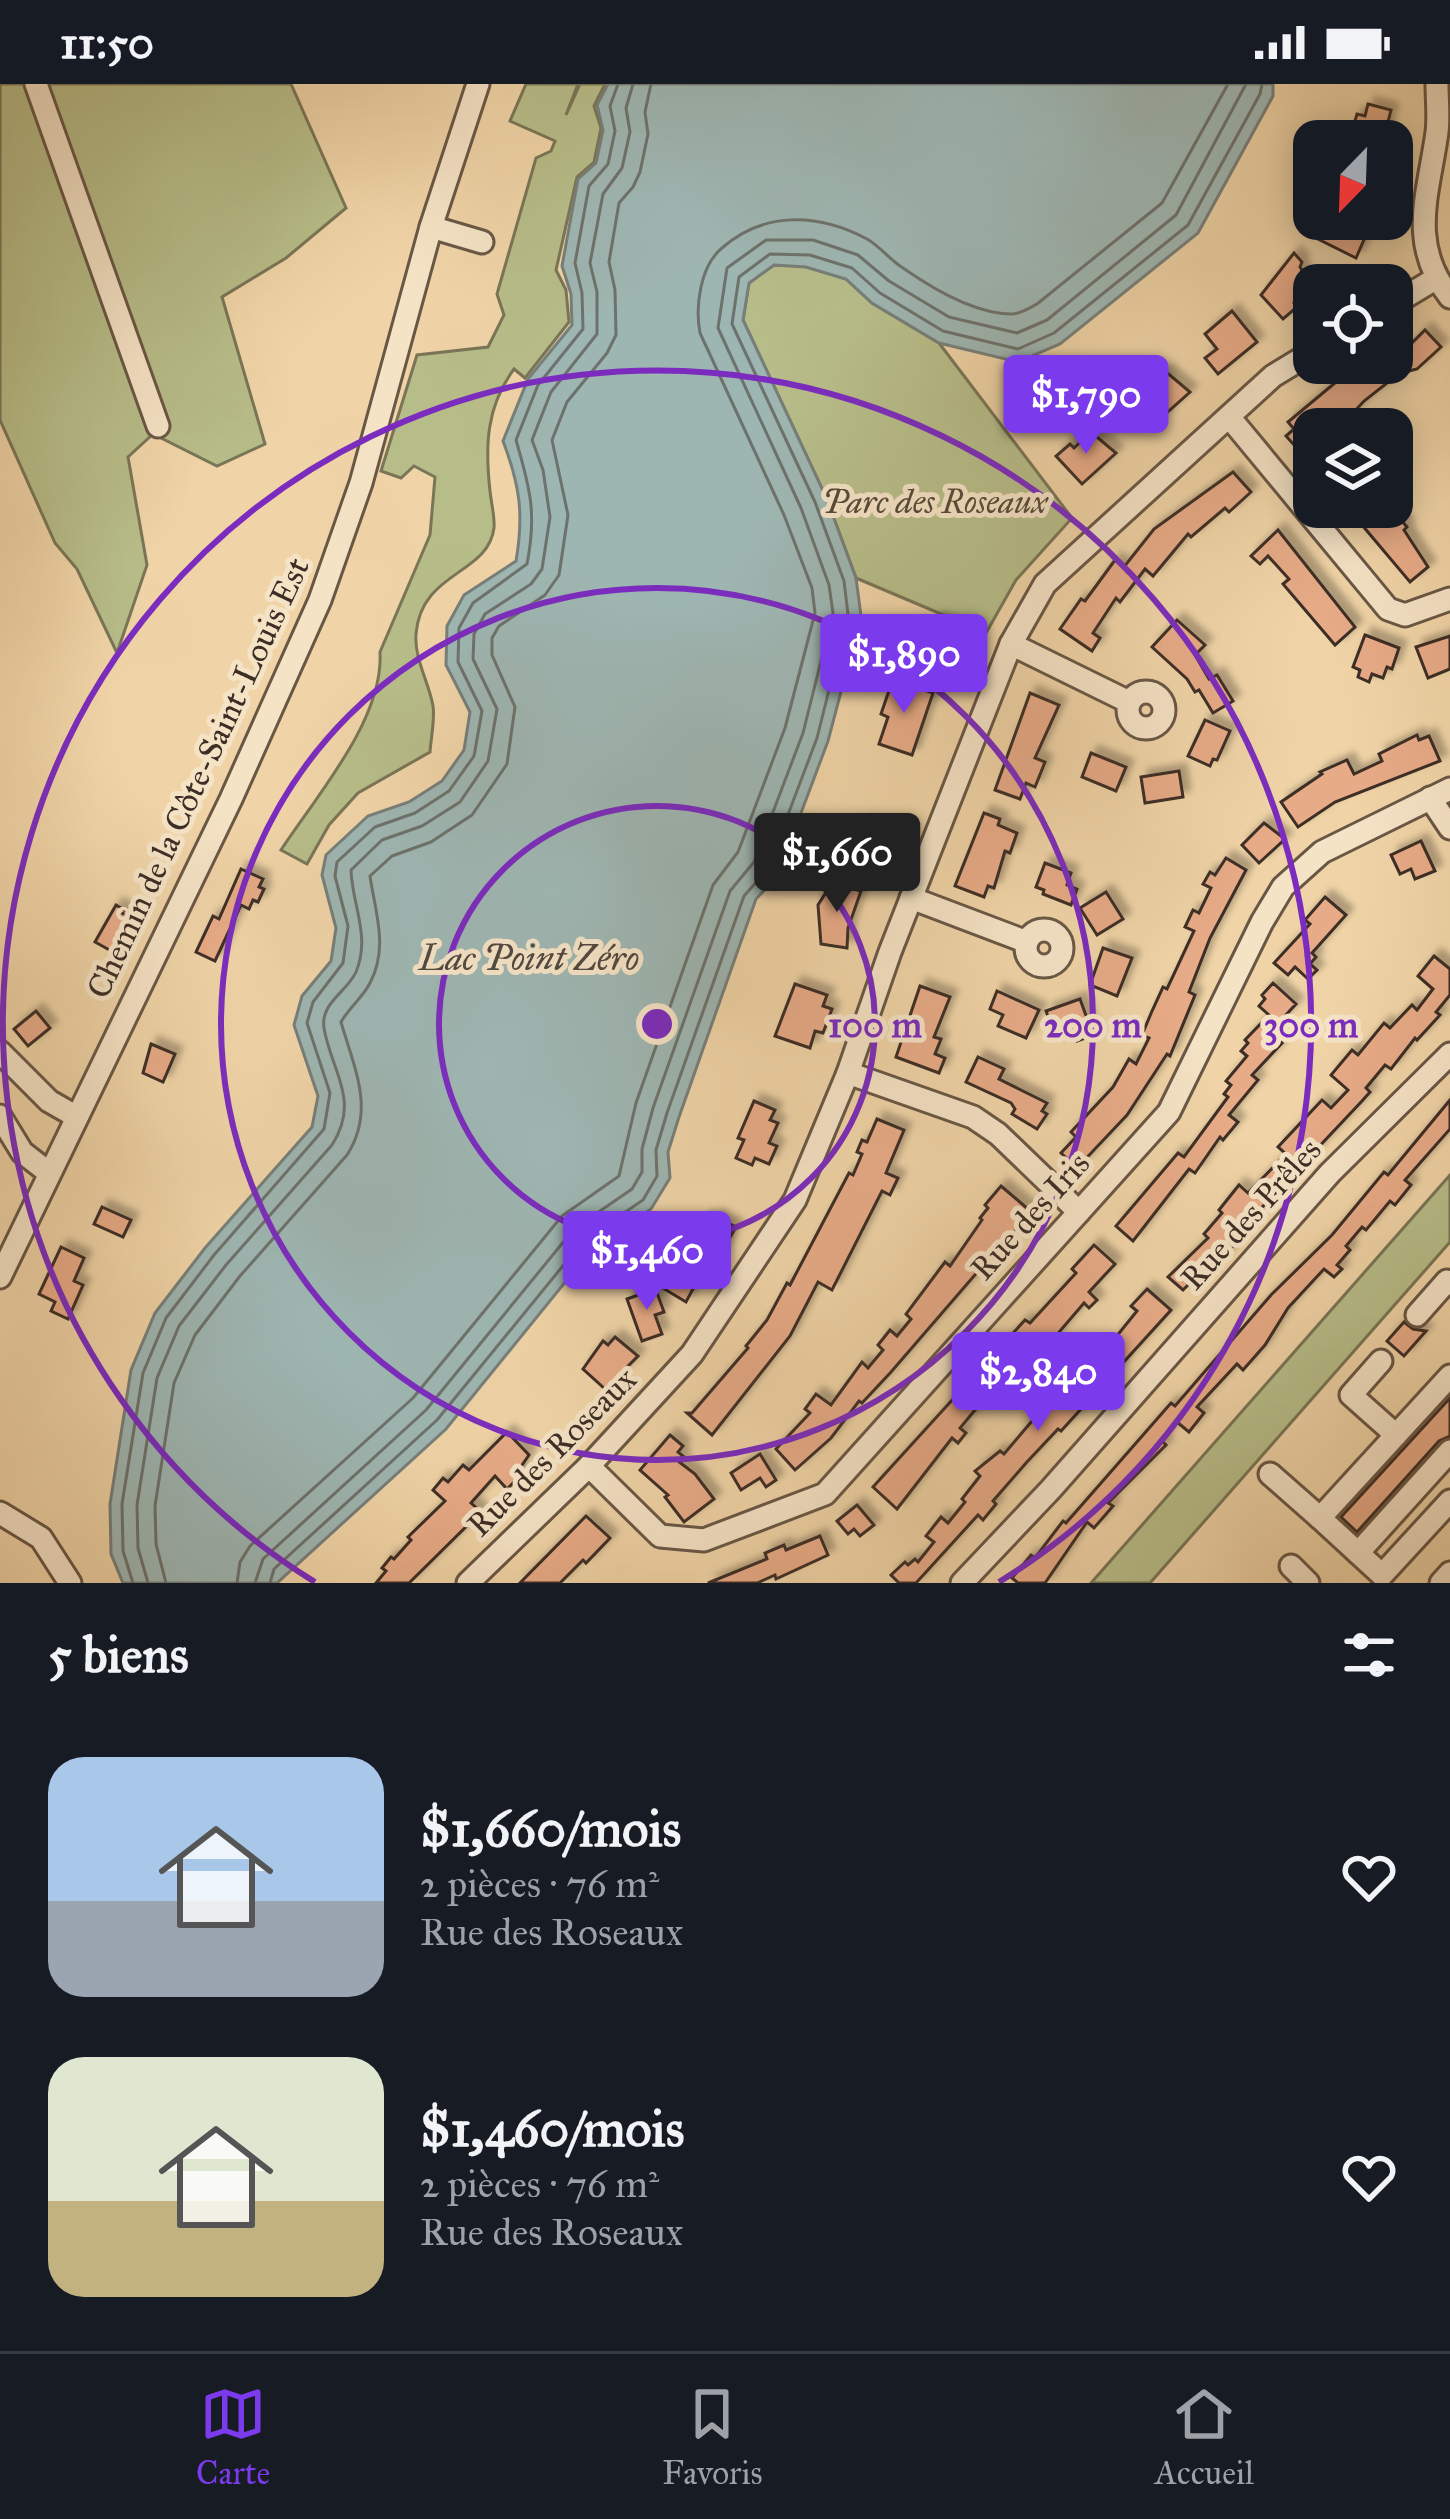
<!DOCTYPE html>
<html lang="fr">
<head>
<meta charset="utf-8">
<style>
  :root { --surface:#171b24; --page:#20242c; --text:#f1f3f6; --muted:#9ea1a6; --line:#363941; --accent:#7c3aed }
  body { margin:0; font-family:"IM FELL Great Primer",serif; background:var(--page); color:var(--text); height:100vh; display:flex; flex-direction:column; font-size:45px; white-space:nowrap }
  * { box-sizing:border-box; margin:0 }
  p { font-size:39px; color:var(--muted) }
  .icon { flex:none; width:66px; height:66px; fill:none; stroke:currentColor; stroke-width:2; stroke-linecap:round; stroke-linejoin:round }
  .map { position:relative; height:1499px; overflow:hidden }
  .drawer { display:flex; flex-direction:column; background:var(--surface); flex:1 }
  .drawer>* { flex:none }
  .needle { width:78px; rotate:203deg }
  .fabs { position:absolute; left:1293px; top:36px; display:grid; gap:24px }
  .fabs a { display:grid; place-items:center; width:120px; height:120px; border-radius:24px; background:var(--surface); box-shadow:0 6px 30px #0003; font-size:60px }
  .price { position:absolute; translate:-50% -102px; padding:0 27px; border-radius:12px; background:var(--accent); color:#fff; font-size:39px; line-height:78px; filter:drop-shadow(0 3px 6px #0008) }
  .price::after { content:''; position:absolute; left:50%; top:72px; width:36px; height:27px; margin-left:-18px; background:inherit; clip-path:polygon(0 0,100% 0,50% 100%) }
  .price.active { background:#222; color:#fff }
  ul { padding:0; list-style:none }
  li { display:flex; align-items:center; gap:36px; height:300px; padding:0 48px }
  li span { display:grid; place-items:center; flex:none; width:336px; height:240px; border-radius:36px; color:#555 }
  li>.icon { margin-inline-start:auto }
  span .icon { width:144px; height:144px; fill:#fffc; stroke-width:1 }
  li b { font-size:51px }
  h2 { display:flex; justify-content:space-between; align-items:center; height:144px; padding:0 48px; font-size:51px }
  .status { display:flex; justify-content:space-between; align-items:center; height:84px; padding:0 60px; background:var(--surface); direction:ltr }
  .status svg { height:33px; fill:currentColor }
  .tab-bar { display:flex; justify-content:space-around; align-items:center; height:168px; border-top:3px solid var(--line); background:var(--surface); font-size:33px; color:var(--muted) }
  .tab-bar a { display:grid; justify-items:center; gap:6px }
  .tab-bar .active { color:var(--accent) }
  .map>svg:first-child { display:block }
  .green { fill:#b7bd89; stroke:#7a7557; stroke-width:3 }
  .water { fill:#9eb6b2; stroke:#777f7a; stroke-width:3 }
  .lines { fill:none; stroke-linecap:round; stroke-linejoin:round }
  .shore { stroke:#6d726c; stroke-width:3 }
  .building { fill:#e7ab87; stroke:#3c2d25; stroke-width:3; filter:url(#shadow) }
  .minor-casing { stroke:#695746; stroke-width:27 }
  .minor { stroke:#f5e3c6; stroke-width:21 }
  .ring { fill:none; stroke:#7b2cbf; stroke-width:6 }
  .labels { text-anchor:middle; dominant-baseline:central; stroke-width:10; stroke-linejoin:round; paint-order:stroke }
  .park-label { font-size:33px; font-style:italic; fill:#554a39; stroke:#f5e3c6 }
  .street-label { font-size:33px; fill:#3c2d25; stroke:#f5e3c6 }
  .water-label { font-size:36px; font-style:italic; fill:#504841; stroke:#f5e3c6 }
  .centre { fill:#7b2cbf; stroke:#f5e3c6; stroke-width:6 }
  .ring-label { font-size:36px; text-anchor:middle; font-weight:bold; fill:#7b2cbf; stroke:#f5e3c6; stroke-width:10; stroke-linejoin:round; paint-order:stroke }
</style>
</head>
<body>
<div class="status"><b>11:50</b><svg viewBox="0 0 49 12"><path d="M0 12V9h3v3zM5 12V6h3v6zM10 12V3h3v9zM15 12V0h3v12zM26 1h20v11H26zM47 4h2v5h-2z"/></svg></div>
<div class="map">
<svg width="1450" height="1499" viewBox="0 0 1450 1499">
  <defs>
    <filter id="shadow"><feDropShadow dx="7" dy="-7" stdDeviation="3" flood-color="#0004"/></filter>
  </defs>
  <rect width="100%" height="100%" fill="#f0d4a7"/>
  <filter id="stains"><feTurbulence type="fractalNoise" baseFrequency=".00167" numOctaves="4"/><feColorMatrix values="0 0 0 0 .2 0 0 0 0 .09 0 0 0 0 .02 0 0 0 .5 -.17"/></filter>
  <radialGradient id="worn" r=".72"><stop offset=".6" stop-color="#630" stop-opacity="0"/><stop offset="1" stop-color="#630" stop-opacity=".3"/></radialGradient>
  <g class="green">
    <polygon points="0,0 291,0 346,124 286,174 222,213 265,360 217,382 153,350 128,373 147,481 117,569 77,485 55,459 0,336"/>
    <path d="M526,0H578L566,31L580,0H605L594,22L601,44L594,78L577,93L556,186L566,206L569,238L525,294L514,285C486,323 485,362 490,407C491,418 495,433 494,444C488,491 421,487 416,550C414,575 429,598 433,622C435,636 431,653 430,668L358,709L329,741L307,780L281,766C317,711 384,635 380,568L430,451L435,393L414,382L401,394L381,387L417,271L488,263L504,231L497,210L536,74L551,67L555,57L510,37Z"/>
    <polygon points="774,181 804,182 846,195 872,219 939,259 1072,434 1016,496 986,549 856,494 826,413 743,236 749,199"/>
    <polygon points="1450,1091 1450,1158 1150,1499 1091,1499"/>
  </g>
  <path class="water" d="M608,0H1273V12L1198,149L1060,260L1018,278L939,259L872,219L846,195L806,183L774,181L749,199L743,236L826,413L856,494L861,532L828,657L777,793L756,815L679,1033L668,1068L670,1094L651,1125L592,1165L446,1345L277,1499H123L111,1470L110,1420L131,1286L155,1229L205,1164L312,1043L318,1012L294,941L302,912L331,877L336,844L322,791L326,771L368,732L409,718L442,697L464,666L470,628L446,581L447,542L464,511L516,477C524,430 520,402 503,357L528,295L572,241L571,210L562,182L578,95L596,79L603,46L597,21Z"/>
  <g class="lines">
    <g class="shore">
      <path d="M133,1499L123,1467L122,1420L143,1289L166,1234L214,1171L324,1045L330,1009L307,939L313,918L343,879L348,842L335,792L337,778L375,743L415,729L449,707L474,672L482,627L458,578L459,544L473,519L527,480C537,430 530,404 516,356L538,301L583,245L582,209L575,179L589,102L608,80L615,47L610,22L618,0"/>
      <path d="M148,1499L138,1464L137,1421L157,1294L179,1242L226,1181L332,1061C361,1016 331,987 324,944C320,919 347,908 356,888C371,852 352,821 351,786L382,756L422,742L460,718L488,677L497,625L473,575L474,550L485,530L531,500L542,485L550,433L543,386L532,356L551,308L597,250V208L590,179L603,110L622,84L630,48L626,24L633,0"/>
      <path d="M166,1499L156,1460L155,1422L174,1299L195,1251L240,1192L347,1071C376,1026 354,984 341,938C349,924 363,913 370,899C389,863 375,828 370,792L392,772L431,758L472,731L507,680L515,623L492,571V554L499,542L545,511L559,491L568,431L552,356L567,318L607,269L616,251L615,206L609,178L619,119L633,103L640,88L648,50L645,28L651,0"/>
      <path d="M237,1499L240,1478L250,1462L413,1314L562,1132L619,1092L636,1019L713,801L738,768L785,644L815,529L812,504L784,431L700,249C695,223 700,182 722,164C764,127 818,129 867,155C881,163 890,176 903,184C933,205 974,230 1012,230C1020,230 1030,224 1037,220L1162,119L1228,0"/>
      <polyline points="255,1499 263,1475 426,1326 574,1145 632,1105 642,1088 642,1065 653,1024 730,807 754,778 803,649 833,529 829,501 801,424 718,244 727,184 766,156 813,156 858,171 889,197 949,233 1017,249 1047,236 1176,131 1246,0"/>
      <polyline points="270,1499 274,1485 437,1336 584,1156 643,1116 657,1092 656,1066 667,1029 744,812 767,786 817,654 848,530 844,497 815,418 732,240 739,193 770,170 810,171 852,184 880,209 943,247 1018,265 1054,249 1188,141 1260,10 1262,0"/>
    </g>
  </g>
  <g class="building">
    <polygon points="1368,20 1391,26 1383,57 1349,57 1357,30 1365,32"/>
    <polygon points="1327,135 1373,135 1356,174 1318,155"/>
    <polygon points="1294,169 1302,178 1300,183 1310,201 1298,211 1300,213 1294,219 1297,223 1283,235 1261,211"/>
    <polygon points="1232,227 1257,258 1218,290 1205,274 1217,265 1205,250"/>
    <polygon points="1425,246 1441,263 1417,285 1409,287 1406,284 1364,317 1338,345 1314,345 1314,362 1303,371 1286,352 1294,345 1288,338 1342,293 1347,298 1371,279 1392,279"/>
    <polygon points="1165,287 1190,308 1161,334 1147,319 1156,311 1148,302"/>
    <polygon points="1091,348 1116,369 1082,400 1056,372 1070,360 1074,364"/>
    <polygon points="1233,388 1251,408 1229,428 1225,424 1191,453 1188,450 1153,492 1145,485 1120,518 1116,514 1093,549 1100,554 1092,567 1060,545 1081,515 1085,517 1115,476 1124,483 1154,445"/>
    <polygon points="1353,423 1390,423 1407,443 1404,446 1428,483 1410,498 1362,441 1366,437"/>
    <polygon points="1278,446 1355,543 1335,561 1283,500 1289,495 1268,472 1260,480 1251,472"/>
    <polygon points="936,535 967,548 948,587 913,572 921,552 928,555"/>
    <polygon points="1177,536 1205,561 1195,571 1209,595 1217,591 1233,617 1213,629 1199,606 1195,608 1187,595 1152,563"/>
    <polygon points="1365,551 1399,564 1392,585 1387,583 1383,594 1372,590 1369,598 1358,593 1360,586 1353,583"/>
    <polygon points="1450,552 1450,585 1428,594 1416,563"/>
    <polygon points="893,595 933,609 912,671 879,660 888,633 881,630"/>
    <polygon points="1030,609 1059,621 1035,674 1045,678 1035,703 1026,699 1020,715 995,706"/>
    <polygon points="1205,636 1230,647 1217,676 1213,675 1210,682 1188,672"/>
    <polygon points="1417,651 1419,656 1429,652 1440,677 1335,718 1298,743 1281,718 1322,690 1320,688 1347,676 1354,690 1382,677 1379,670"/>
    <polygon points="1091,669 1126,683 1116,707 1082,693"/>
    <polygon points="1179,687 1183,713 1145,719 1141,693"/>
    <polygon points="984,729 1000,735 998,741 1017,749 1010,769 1005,767 994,804 988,802 984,813 955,802"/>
    <polygon points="865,739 890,749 875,788 840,774 851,742 862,746"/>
    <polygon points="1264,739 1285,755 1259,779 1242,761"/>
    <polygon points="1421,757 1435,787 1415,795 1411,785 1400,790 1391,771"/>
    <polygon points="1226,774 1246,786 1210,854 1189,908 1195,911 1170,972 1167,970 1127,1031 1077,1084 1061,1069 1076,1053 1071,1048 1113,1003 1129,975 1136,980 1149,954 1142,951 1152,927 1163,903 1167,905 1194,847 1185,843 1193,826 1199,829 1211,804 1203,800 1210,788 1215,791"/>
    <polygon points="1045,779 1071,789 1067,801 1077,805 1071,821 1043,810 1044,806 1036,803"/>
    <polygon points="241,785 263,795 259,803 264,805 258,818 253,816 249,825 241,821 215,877 196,868 213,832 219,835"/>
    <polygon points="832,799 861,807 848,844 847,864 821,860 818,821"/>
    <polygon points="1106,808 1123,835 1097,851 1080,824"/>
    <polygon points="1325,813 1346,831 1312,869 1316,873 1310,880 1317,886 1308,895 1295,883 1288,891 1274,879 1310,840 1305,836"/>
    <polygon points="116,821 136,833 115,869 95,858"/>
    <polygon points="1103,864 1132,874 1117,912 1090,901"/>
    <polygon points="1434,872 1450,885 1450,911 1436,928 1440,931 1417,956 1415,954 1391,985 1385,981 1366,1004 1370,1008 1362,1017 1264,1121 1225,1172 1220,1168 1195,1203 1190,1199 1183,1206 1168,1193 1208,1154 1204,1150 1222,1129 1219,1126 1239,1101 1248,1109 1286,1070 1278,1063 1322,1016 1331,1024 1348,1006 1331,991 1352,966 1358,971 1384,939 1390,944 1412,921 1417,926 1433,905 1418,892"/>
    <polygon points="1273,899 1296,920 1270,948 1282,959 1252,991 1258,996 1229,1031 1238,1038 1223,1056 1220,1053 1195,1089 1189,1085 1133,1157 1116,1142 1178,1069 1184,1073 1228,1013 1224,1010 1231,1001 1226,997 1247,972 1241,967 1248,959 1245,956 1269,931 1259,922 1265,915 1262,911"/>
    <polygon points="795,900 827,911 823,922 832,925 823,949 815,947 810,964 775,952"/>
    <polygon points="920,902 950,913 934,953 941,955 935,970 945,974 939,989 896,973"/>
    <polygon points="997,907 1039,926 1026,954 998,942 1003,931 990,925"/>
    <polygon points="1080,915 1093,951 1077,957 1074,948 1056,955 1046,927"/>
    <polygon points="36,927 50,944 28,962 14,945"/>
    <polygon points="151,960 175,970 163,998 143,989"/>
    <polygon points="978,973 1004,985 999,995 1047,1019 1042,1027 1047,1030 1037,1045 1012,1030 1015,1025 1011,1019 966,998"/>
    <polygon points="1450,1016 1450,1045 1405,1096 1411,1101 1395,1121 1390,1117 1366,1146 1362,1143 1346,1162 1350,1166 1337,1181 1342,1185 1334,1193 1324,1185 1288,1224 1265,1261 1243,1286 1237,1280 1197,1323 1204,1329 1189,1348 1177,1338 1162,1357 1166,1361 1108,1419 1113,1422 1094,1444 1087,1438 1045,1499 1018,1499 1012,1494 1031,1471 1035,1474 1063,1437 1066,1439 1171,1319 1175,1322 1271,1211 1332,1151 1384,1088 1388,1091"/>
    <polygon points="754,1017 775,1026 770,1036 778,1039 769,1059 777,1062 769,1080 755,1074 752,1081 736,1074 744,1056 738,1054"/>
    <polygon points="877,1035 904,1046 886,1089 898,1094 890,1111 882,1107 832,1206 818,1198 790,1252 712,1351 687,1329 692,1329 748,1264 746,1262 767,1236 787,1199 790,1201 849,1089 853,1091 862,1070 857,1068 862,1056 867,1058"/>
    <polygon points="1001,1102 1035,1131 1023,1145 1019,1142 984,1188 980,1185 891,1288 862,1319 859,1317 831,1354 795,1386 776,1365 810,1329 805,1325 816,1310 831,1321 862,1278 868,1284 883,1266 878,1261 890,1246 897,1252 911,1235 906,1230 945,1178 950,1182 982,1136 980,1134 988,1124 985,1121"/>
    <polygon points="102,1123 131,1136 123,1153 94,1140"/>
    <polygon points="715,1132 736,1143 716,1177 710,1173 686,1218 653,1198 660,1188 653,1184 668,1160 682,1169 696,1144 706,1134 712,1138"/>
    <polygon points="1094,1161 1115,1180 1089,1208 1097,1216 1089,1224 1084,1219 1013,1302 1007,1297 983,1323 980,1320 960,1344 966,1349 958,1359 952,1354 897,1425 873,1403 1025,1236 1030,1239 1076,1189 1072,1185"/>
    <polygon points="61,1163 84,1174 74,1197 83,1201 68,1235 51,1227 55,1218 39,1210"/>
    <polygon points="653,1198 664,1228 655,1231 662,1250 642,1257 627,1215 647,1208"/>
    <polygon points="1147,1205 1171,1226 1061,1347 1058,1345 1026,1379 993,1417 996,1420 983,1436 978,1431 916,1499 899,1499 891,1491 905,1478 908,1481 915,1475 918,1478 934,1458 926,1452 941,1433 948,1439 965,1418 962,1415 980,1392 975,1387 1000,1367 1004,1370 1083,1277 1091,1284 1137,1227 1131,1222"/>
    <polygon points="1404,1238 1413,1245 1426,1247 1404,1272 1387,1257"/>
    <polygon points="615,1253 638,1272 605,1305 583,1285 603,1257 608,1261"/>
    <polygon points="1450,1314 1450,1352 1439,1357 1357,1448 1341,1433"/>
    <polygon points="507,1348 529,1371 518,1387 522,1390 507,1405 495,1392 471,1419 481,1428 409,1499 376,1499 386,1487 382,1484 391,1473 394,1475 411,1456 408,1453 445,1417 433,1406 443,1394 448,1398 463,1381 469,1386"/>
    <polygon points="670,1351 683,1362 678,1368 683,1372 678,1377 695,1390 714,1415 684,1438 665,1413 668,1411 640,1386"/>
    <polygon points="760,1370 776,1396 766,1403 760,1394 741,1406 731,1389"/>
    <polygon points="857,1421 874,1441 860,1452 854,1445 848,1450 837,1437"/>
    <polygon points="586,1432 610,1454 586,1479 583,1476 560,1499 520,1499"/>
    <polygon points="820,1452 828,1471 776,1495 775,1491 757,1499 708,1499 767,1475 765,1469 784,1461 786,1466"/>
  </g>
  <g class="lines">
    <g class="minor-casing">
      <g id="minor">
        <polyline points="36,0 158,342"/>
        <path d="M1437,0C1437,16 1439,33 1437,48C1429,108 1407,159 1450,213"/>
        <polyline points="431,143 482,158"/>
        <polyline points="1392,221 1435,195"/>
        <polyline points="1230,334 1388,525 1405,531 1450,515"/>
        <polyline points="1011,560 1129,618"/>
        <circle cx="1146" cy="626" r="18"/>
        <polyline points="1430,714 1450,744"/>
        <polyline points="911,814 1027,858"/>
        <circle cx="1044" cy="864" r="18"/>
        <polyline points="0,968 49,1017 77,1033"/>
        <polyline points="848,989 973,1033 998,1050 1079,1128"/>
        <polyline points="0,1032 22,1068 49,1089"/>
        <polyline points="0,1193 231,715 320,516 361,399 431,143 478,0"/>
        <polyline points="1417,1231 1447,1197 1450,1200"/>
        <polyline points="1381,1277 1351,1311 1396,1351"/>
        <polyline points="1450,1292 1320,1434 1382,1491 1450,1417"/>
        <polyline points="589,1382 660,1452 704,1456 825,1410 1169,1028 1262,838 1283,803 1322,768 1450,705"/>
        <polyline points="1270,1390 1320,1434"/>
        <polyline points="0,1429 41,1454 70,1499"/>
        <polyline points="1358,1469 1450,1367"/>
        <polyline points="1291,1482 1308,1499"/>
        <polyline points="468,1499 589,1382 692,1270 795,1116 848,989 890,868 1011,560 1045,500 1273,292 1314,267"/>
        <polyline points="962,1499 1051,1405 1330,1089 1450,970"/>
        <polyline points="1441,1499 1450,1489"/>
      </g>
    </g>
    <use href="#minor" class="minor"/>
  </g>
  <g class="ring">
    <circle cx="657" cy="940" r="218"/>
    <circle cx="657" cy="940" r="436"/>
    <path d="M315 1498A654 654 0 1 1 999 1498"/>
  </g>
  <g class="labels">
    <g class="park-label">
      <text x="935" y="418">Parc des Roseaux</text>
    </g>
    <g class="street-label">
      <text transform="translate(198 694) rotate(-65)">Chemin de la Côte-Saint-Louis Est</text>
      <text transform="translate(1251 1130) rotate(-48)">Rue des Prêles</text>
      <text transform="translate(1030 1132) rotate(-48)">Rue des Iris</text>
      <text transform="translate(552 1368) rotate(-45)">Rue des Roseaux</text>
    </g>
    <g class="water-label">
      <text x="529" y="874">Lac Point Zéro</text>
    </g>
  </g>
  <circle cx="657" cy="940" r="18" class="centre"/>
  <g class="ring-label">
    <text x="875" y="953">100 m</text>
    <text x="1093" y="953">200 m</text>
    <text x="1311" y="953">300 m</text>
  </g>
  <rect width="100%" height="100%" filter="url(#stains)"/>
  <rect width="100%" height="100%" fill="url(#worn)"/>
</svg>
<div class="fabs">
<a><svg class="needle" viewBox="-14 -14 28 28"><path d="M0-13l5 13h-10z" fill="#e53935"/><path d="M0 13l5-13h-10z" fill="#9ea1a6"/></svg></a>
<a><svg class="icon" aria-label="locate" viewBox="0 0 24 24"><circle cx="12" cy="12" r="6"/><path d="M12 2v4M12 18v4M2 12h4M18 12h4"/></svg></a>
<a><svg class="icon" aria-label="layers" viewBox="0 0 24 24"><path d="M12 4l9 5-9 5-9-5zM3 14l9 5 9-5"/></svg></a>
</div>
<b class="price" style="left:1086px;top:373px">$1,790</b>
<b class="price" style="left:904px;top:632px">$1,890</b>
<b class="price active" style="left:837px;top:831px">$1,660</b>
<b class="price" style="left:647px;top:1229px">$1,460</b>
<b class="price" style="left:1038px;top:1350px">$2,840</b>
</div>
<section class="drawer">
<h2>5 biens<svg class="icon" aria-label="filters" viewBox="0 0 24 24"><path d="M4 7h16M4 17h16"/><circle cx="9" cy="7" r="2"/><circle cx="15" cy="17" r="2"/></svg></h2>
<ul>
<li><span style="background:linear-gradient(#a9c7e8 60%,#9aa5b1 0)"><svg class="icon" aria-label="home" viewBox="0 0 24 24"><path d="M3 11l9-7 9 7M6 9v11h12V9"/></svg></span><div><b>$1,660/mois</b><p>2 pièces · 76 m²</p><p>Rue des Roseaux</p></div><svg class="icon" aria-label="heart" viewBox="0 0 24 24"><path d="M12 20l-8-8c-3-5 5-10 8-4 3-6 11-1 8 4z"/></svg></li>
<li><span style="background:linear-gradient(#dfe7d0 60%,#c2b280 0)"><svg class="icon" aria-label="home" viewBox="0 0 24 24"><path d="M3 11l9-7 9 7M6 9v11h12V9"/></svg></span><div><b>$1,460/mois</b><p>2 pièces · 76 m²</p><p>Rue des Roseaux</p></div><svg class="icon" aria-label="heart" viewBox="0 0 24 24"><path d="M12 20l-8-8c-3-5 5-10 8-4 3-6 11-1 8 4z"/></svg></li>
</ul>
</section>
<nav class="tab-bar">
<a class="active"><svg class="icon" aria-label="map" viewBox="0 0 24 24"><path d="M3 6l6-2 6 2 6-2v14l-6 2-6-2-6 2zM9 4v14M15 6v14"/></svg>Carte</a>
<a><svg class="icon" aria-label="saved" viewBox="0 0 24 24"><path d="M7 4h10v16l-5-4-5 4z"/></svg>Favoris</a>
<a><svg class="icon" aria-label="home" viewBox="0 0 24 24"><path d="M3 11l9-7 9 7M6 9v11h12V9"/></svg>Accueil</a>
</nav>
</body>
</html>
